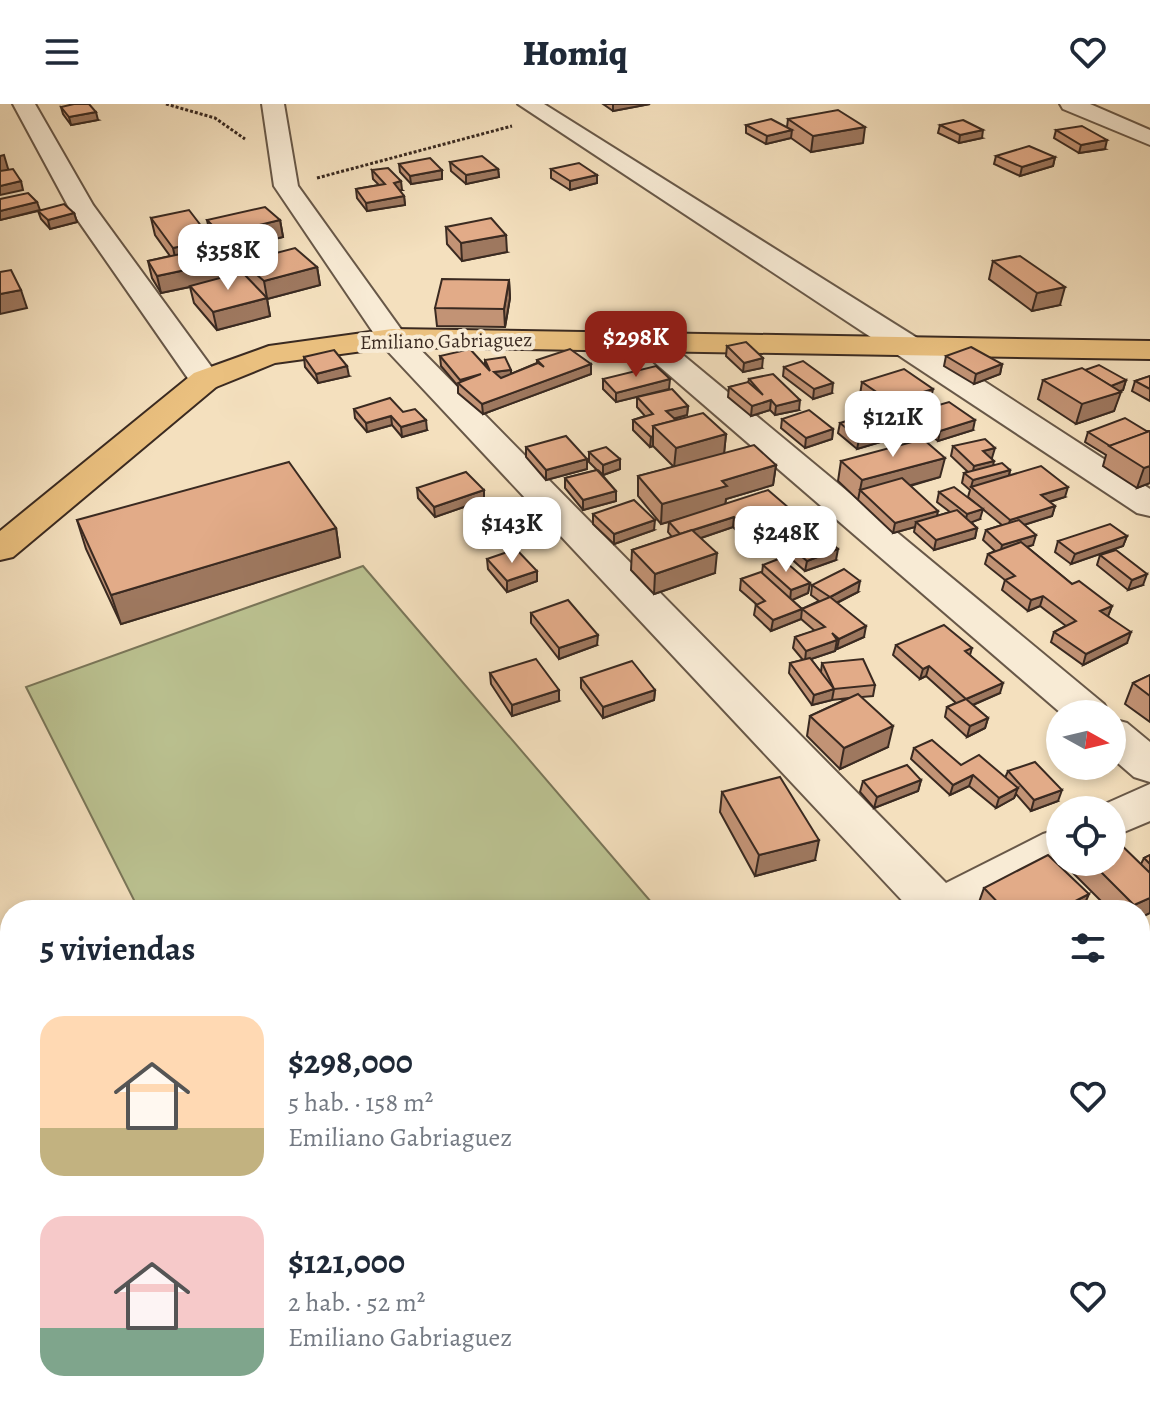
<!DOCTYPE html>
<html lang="es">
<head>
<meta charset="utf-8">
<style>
  :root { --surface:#fff; --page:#f6f6f7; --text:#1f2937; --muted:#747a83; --accent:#8f2418 }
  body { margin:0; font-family:Alegreya,serif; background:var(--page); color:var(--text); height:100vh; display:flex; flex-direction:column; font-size:30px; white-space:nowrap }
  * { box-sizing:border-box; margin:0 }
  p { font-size:26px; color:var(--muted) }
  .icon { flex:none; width:44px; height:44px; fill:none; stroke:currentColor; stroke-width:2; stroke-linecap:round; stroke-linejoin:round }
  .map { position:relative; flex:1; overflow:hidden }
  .details { position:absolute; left:0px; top:796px; width:1150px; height:512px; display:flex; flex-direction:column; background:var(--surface); border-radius:32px 32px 0 0; box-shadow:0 4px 12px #0003 }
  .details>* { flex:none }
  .needle { width:52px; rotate:98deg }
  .buttons { position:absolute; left:1046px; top:596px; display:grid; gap:16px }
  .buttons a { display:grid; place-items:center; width:80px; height:80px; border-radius:50%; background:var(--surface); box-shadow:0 4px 12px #0003; font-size:40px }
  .price { position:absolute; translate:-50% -68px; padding:0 18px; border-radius:16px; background:#fff; color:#222; font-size:26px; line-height:52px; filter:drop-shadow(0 2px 4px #0008) }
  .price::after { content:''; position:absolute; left:50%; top:48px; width:24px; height:18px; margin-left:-12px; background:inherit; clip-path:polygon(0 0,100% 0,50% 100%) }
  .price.current { background:var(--accent); color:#fff }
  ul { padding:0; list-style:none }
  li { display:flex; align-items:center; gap:24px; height:200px; padding:0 40px }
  li span { display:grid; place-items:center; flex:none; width:224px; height:160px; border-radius:24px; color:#555 }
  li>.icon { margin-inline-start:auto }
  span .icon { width:96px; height:96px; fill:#fffc; stroke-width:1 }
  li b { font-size:34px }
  h2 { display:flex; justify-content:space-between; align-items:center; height:96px; padding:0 40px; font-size:34px }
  header { display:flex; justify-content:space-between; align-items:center; height:104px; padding:0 40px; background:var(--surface); font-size:36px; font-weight:800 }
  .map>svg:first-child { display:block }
  .green { fill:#bbc291; stroke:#7a7659; stroke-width:2 }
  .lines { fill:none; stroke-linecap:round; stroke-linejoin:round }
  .minor-casing { stroke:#685848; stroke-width:4 }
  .major-casing { stroke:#3a2a21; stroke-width:4 }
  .path { stroke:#3a2a21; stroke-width:3; stroke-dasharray:3 2; stroke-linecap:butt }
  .minor { fill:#f8ebd5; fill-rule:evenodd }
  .major { fill:#eac07f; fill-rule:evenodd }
  .wall { fill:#c29375; stroke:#3a2a21; stroke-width:2 }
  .shaded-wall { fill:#9e785f; stroke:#3a2a21; stroke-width:2 }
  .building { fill:#e2ab88; stroke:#3a2a21; stroke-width:2 }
  .labels { text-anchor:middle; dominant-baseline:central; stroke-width:8; stroke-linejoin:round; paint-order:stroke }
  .far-street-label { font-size:20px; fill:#3a2a21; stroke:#f8ebd5 }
</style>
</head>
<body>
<header><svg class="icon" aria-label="menu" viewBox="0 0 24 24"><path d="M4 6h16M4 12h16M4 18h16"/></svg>Homiq<svg class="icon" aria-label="heart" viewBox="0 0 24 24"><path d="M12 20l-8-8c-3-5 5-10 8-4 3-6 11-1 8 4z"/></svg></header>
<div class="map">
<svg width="1150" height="1308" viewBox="0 0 1150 1308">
  <rect width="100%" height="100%" fill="#f4e0be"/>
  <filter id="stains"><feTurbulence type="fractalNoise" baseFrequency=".0025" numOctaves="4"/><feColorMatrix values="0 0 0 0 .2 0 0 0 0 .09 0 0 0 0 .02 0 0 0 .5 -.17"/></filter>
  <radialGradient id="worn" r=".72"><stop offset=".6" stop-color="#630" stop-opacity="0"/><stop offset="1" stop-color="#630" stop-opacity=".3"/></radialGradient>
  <polygon class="green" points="363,462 658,806 139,806 26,583"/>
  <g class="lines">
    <g class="minor-casing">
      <g id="minor">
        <polygon points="13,0 35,0 93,101 221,276 216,283 205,285 194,283 68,102"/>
        <polygon points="262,0 284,0 298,82 403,228 946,779 1043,730 1060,725 1060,758 1072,758 980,806 911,806 381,240 274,82"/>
        <polygon points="518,0 544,0 922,237 1150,385 1150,412 1137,409"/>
        <polygon points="1060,0 1090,0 1150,26 1150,41 1063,5"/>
        <polygon points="649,229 660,232 1104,600 1110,610 1062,610 638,244 634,238 638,232"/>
        <polygon points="1112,615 1127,619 1150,638 1150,678 1134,673 1112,654"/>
        <polygon points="1150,680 1150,717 1112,733 1112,706 1096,704"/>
        <polygon points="1140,992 1150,995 1150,1054 1140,1050"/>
      </g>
    </g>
    <g class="major-casing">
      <polygon id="major" points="392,225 1150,237 1150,255 392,243 275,259 216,283 13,453 0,456 0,427 194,269 269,242"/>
    </g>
    <g class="path">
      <polyline points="166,0 215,14 245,35"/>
      <polyline points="317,74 512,22"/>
    </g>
    <use href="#minor" class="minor"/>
    <use href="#major" class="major"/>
  </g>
  <g class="wall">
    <polygon points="603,0 650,0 613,7"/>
    <polygon points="61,3 98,16 71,21 63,10"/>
    <polygon points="788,15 863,39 811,48 791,34 766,40 746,29 746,21 787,23"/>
    <polygon points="940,21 982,34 959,39 938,29"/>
    <polygon points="1056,26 1105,45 1079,49 1054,34"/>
    <polygon points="996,52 1055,53 1053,62 1020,72 994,60"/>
    <polygon points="450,58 498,65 499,73 466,80 451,67"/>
    <polygon points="399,60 442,66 442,75 411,80 400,68"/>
    <polygon points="551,65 597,71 597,79 570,86 551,74"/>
    <polygon points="372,66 402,86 399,86 404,92 405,101 367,107 357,94 356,85 379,81 373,75"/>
    <polygon points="0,95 40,106 74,109 77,118 50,125 41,115 38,107 0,116"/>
    <polygon points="151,114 214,145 226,172 245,172 242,158 317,163 320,181 267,195 270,212 217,226 194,199 190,183 161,189 152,174 148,157 170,152 155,131"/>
    <polygon points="207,116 280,116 283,133 224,147 211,134"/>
    <polygon points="446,123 507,148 462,157 447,140"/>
    <polygon points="993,157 1060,201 1032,207 989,175"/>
    <polygon points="509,176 510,194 505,223 437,222 435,204"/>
    <polygon points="727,242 762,264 743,268 726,252"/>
    <polygon points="440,252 485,263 485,256 511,270 537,259 537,256 591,260 591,270 483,310 458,289 458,282 441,262"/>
    <polygon points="946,252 1002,260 1000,270 974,280 944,262"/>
    <polygon points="304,253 349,272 318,279 305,263"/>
    <polygon points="784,263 832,289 813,295 783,272"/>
    <polygon points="1085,266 1126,276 1123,286 1120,287 1114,307 1076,320 1038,295 1043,276"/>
    <polygon points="1150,272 1150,297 1132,287 1135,277"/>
    <polygon points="603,275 669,285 616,298 603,285"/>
    <polygon points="749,275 799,306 775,311 770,306 751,312 728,293 729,283 748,279"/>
    <polygon points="862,278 929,304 973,326 938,337 913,318 915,308 887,318 859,297"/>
    <polygon points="637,293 688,302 687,311 674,315 676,316 726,330 724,349 776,361 773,381 726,395 725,400 788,414 740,430 733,423 701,434 715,469 654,490 631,466 632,446 672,433 668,428 669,418 686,413 661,420 638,392 638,372 674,363 653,342 650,343 633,326 633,316 645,312 637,303"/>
    <polygon points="354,305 403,308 427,326 402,333 392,321 367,328 355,314"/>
    <polygon points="782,315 833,325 832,335 805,344 781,324"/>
    <polygon points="840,319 886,327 884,337 857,345 838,329"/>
    <polygon points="1150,327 1150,379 1137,384 1103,362 1106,351 1085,338 1088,328"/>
    <polygon points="953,342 992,354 993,361 1010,366 1009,372 1065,393 1050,398 1055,402 1052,412 1024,421 1033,441 1027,443 1072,480 1112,502 1108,512 1127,539 1083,561 1051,538 1054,528 1066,522 1040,502 1028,507 1002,486 1005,476 985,460 988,450 995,447 983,436 986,426 1002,421 968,393 970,386 962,379 964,369 968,368 951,352"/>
    <polygon points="526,343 587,355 587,365 546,376 526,353"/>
    <polygon points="589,348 620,355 620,365 603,371 598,366 616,387 616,397 583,406 565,384 565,374 597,366 589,358"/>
    <polygon points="841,357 940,373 910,382 937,412 950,408 937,398 939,388 980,415 971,418 977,424 975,434 934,446 914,428 915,423 893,429 838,377"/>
    <polygon points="417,384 484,396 435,413 418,394"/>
    <polygon points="593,410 654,426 614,440 593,420"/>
    <polygon points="77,416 336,424 340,453 121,520 86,445"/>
    <polygon points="1127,432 1123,442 1071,460 1055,448 1058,437"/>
    <polygon points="779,433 836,456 805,467 778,443"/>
    <polygon points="1100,451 1143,481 1128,486 1097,461"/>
    <polygon points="487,455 537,467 537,477 507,488 488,465"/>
    <polygon points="763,461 810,479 808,489 792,496 802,505 819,497 811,491 812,481 858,488 837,499 864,533 837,545 836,544 835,547 811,555 821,568 822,559 875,581 873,592 861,593 888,643 840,665 807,632 810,612 849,594 832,596 812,601 789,569 790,559 803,556 793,544 795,533 815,527 801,515 771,527 754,511 756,500 740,486 741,475 762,469"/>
    <polygon points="531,509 597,541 559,555 531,519"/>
    <polygon points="896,541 972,544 970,551 1000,589 973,601 988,614 985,624 967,633 945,613 947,603 956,599 926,572 920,575 893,551"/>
    <polygon points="490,569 559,597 512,612 491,580"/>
    <polygon points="1150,571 1150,618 1125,600 1133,579"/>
    <polygon points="581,574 655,586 654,596 603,614 581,584"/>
    <polygon points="914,644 961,661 1005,674 1008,667 1058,697 1031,707 1016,690 1014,694 996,704 969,682 950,691 911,655"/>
    <polygon points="921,676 918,687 874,704 860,688 863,677"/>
    <polygon points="722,688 815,756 755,772 720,708"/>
    <polygon points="1150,751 1150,809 1140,814 1140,806 1110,806 1062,758 1112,758 1141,760 1144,754"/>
    <polygon points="984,784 1082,806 978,806 977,804"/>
    <polygon points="1140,863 1150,872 1150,991 1140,981"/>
  </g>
  <g class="shaded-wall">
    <polygon points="613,0 650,0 613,7"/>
    <polygon points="96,8 98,16 71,21 69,13"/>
    <polygon points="865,23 863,39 811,48 813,32"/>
    <polygon points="792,26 791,34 766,40 767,32"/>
    <polygon points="983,26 982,34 959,39 960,31"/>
    <polygon points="1107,36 1105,45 1079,49 1081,41"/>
    <polygon points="4,51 9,68 0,69 0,52"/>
    <polygon points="1055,53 1053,62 1020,72 1022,63"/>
    <polygon points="498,65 499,73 466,80 466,71"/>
    <polygon points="442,66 442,75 411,80 410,72"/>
    <polygon points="597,71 597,79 570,86 570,77"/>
    <polygon points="21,77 23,86 0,91 0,82"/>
    <polygon points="401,77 402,86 394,87 394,79"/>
    <polygon points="404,92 405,101 367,107 366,99"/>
    <polygon points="37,98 40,106 0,116 0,107"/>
    <polygon points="74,109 77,118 50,125 48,116"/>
    <polygon points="280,116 283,133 224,147 221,130"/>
    <polygon points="506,131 507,148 462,157 461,139"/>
    <polygon points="212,136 216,154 177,162 173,144"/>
    <polygon points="223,158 227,175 161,189 157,172"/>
    <polygon points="317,163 320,181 267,195 270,212 217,226 213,208 267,194 264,177"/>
    <polygon points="509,176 510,194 505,223 504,205"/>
    <polygon points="1065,183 1060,201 1032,207 1037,189"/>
    <polygon points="21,186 27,204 0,210 0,190"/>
    <polygon points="763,254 762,264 743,268 744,259"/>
    <polygon points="591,260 591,270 483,310 482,300"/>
    <polygon points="1002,260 1000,270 974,280 976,270"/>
    <polygon points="347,262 349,272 318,279 316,270"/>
    <polygon points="511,266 511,275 494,277 494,268"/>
    <polygon points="670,275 669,285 616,298 616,289"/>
    <polygon points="1126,276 1123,286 1100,294 1121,288 1114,307 1076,320 1082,300 1100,286"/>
    <polygon points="833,279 832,289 813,295 814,285"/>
    <polygon points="933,285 929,304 887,318 891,298"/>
    <polygon points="771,296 770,306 751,312 752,302"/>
    <polygon points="800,296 799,306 775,311 776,302"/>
    <polygon points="688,302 687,311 665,317 666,307"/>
    <polygon points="391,312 392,321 367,328 366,319"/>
    <polygon points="426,316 427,326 402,333 401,323"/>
    <polygon points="975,316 973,326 938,337 940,327"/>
    <polygon points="833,325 832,335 805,344 806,334"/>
    <polygon points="886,327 884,337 857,345 859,335"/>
    <polygon points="726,330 724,350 674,364 676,344"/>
    <polygon points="653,332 653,342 650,343 651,333"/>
    <polygon points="995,344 992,354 981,357 983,347"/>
    <polygon points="945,354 940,373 868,393 860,386 858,396 862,376"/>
    <polygon points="587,355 587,365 546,376 546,366"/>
    <polygon points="620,355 620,365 603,371 603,361"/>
    <polygon points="994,357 992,367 972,372 974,362"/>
    <polygon points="776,361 773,381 726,395 725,402 661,420 662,400 722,377"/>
    <polygon points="1150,362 1150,379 1137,384 1144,364"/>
    <polygon points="1010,366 1008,376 971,383 973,376"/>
    <polygon points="1068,383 1065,393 1038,401 1041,391"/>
    <polygon points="484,386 484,396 435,413 434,403"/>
    <polygon points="616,387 616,397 583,406 583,396"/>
    <polygon points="1055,402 1052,412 1007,426 1010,416"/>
    <polygon points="789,404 788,414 740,430 741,420"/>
    <polygon points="983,405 980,415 965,421 967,410"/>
    <polygon points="938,407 936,417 916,418 915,423 893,429 895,419"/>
    <polygon points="734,413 733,423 680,441 681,430"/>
    <polygon points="655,416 654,426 614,440 614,430"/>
    <polygon points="336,424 340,453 121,520 111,491"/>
    <polygon points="977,424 975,434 934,446 936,436"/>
    <polygon points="1036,431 1033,441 1000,451 1002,441"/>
    <polygon points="1127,432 1123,442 1071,460 1075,450"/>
    <polygon points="838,445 836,456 805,467 807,457"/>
    <polygon points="717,449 715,469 654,490 655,470"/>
    <polygon points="537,467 537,477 507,488 507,477"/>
    <polygon points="1147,470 1143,481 1128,486 1132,476"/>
    <polygon points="860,477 858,488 828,503 830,493"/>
    <polygon points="810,479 808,489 790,497 791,486"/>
    <polygon points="1043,492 1040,502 1028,507 1031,496"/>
    <polygon points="1112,502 1108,512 1096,517 1100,507"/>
    <polygon points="802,505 801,515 771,527 773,516"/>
    <polygon points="866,522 864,533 837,545 839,535"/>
    <polygon points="1131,528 1127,539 1083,561 1086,550"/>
    <polygon points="598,531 597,541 559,555 559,544"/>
    <polygon points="837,536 835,547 805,557 806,547"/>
    <polygon points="929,562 926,572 920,575 923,565"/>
    <polygon points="1003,579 1000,589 963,605 966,595"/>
    <polygon points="834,585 832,596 812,601 814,591"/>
    <polygon points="559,586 559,597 512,612 512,601"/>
    <polygon points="655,586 654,596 603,614 603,603"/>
    <polygon points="988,614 985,624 967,633 970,622"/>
    <polygon points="893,622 888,643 840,665 844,644"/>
    <polygon points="973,671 969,682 950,691 953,681"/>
    <polygon points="921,676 918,687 874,704 877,693"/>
    <polygon points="1018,684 1014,694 996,704 999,694"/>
    <polygon points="1062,686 1058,697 1031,707 1034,696"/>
    <polygon points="819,736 815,756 755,772 759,751"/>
    <polygon points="1089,790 1082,806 1058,806"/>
    <polygon points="1150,794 1150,809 1140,814 1140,806 1132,806 1134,801"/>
    <polygon points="1150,1134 1140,1148 1140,1139"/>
  </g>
  <g class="building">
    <polygon points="74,0 89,0 96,8 69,13 61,3"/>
    <polygon points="838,6 865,23 813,32 788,15"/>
    <polygon points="771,15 792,26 767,32 746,21"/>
    <polygon points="963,16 983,26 960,31 940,21"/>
    <polygon points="1082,22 1107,36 1081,41 1056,26"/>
    <polygon points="1029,42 1055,53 1022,63 996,52"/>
    <polygon points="482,52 498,65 466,71 450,58"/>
    <polygon points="430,54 442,66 410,72 399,60"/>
    <polygon points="579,59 597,71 570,77 551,65"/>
    <polygon points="388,64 401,77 394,79 404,92 366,99 356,85 385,80 372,66"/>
    <polygon points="13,65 21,77 0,82 0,67"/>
    <polygon points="28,89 37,98 0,107 0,95"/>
    <polygon points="64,100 74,109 48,116 38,107"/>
    <polygon points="265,103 280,116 221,130 207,116"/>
    <polygon points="189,106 212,136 173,144 151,114"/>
    <polygon points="491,114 506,131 461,139 446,123"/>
    <polygon points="213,143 223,158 157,172 148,157"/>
    <polygon points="295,144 317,163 264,177 242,158"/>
    <polygon points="1020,152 1065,183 1037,189 993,157"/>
    <polygon points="11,166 21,186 0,190 0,168"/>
    <polygon points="242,168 267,194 213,208 190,182"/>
    <polygon points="442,175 509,176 504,205 435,204"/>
    <polygon points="746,238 763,254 744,259 727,242"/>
    <polygon points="971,243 1002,260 976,270 946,252"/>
    <polygon points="470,245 490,267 485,256 505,253 511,266 494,268 501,274 538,259 544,263 537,256 570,245 591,260 482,300 458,279 481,270 460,276 440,252"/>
    <polygon points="334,246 347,262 316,270 304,253"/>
    <polygon points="803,257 833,279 814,285 784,263"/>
    <polygon points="1099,261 1126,276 1111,282 1085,266"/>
    <polygon points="656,262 670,275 616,289 603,275"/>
    <polygon points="1082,264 1121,288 1082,300 1043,276"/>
    <polygon points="904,265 933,285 891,298 862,278"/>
    <polygon points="773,270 800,296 776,302 771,296 752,302 729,283 748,278 763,291 749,275"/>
    <polygon points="1150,272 1150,285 1135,277"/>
    <polygon points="672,285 688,302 666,307 676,316 653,322 653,332 651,333 633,316 653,310 637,293"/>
    <polygon points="390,294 403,308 415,305 426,316 401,323 391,312 366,319 354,305"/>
    <polygon points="949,298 975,316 940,327 915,308"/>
    <polygon points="809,306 833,325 806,334 782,315"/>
    <polygon points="703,309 726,330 676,344 653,322"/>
    <polygon points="866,311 886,327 859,335 840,319"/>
    <polygon points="1125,314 1148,328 1110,342 1088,328"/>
    <polygon points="1150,327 1150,362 1144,364 1109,342"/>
    <polygon points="566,332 587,355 546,366 526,343"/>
    <polygon points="923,335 945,354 862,376 841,357"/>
    <polygon points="985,335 995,344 983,347 994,357 974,362 953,342"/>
    <polygon points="754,341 776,361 722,377 727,382 662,400 638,372"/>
    <polygon points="606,343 620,355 603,361 589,348"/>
    <polygon points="289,358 336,424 111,491 77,416"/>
    <polygon points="1002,359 1010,366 973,376 964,369"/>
    <polygon points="1041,362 1068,383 1041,391 1055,402 1010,416 971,383"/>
    <polygon points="597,366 616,387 583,396 565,374"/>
    <polygon points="466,368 484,386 434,403 417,384"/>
    <polygon points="902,374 938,407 895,419 860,386"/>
    <polygon points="954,383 983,405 967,410 939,388"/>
    <polygon points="768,386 789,404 741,420 734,413 680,430 669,418"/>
    <polygon points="634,396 655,416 614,430 593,410"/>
    <polygon points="957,406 977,424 936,436 916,418"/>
    <polygon points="1019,416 1036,431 1002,441 986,426"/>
    <polygon points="1110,420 1127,432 1075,450 1058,437"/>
    <polygon points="810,422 838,445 807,457 779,433"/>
    <polygon points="692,426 717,449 655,470 632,446"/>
    <polygon points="1021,438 1072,480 1079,477 1112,502 1100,507 1131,528 1086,550 1054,528 1076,517 1043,492 1031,496 1005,476 1015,472 988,450"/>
    <polygon points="516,445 537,467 507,477 487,455"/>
    <polygon points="1116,446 1147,470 1132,476 1100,451"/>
    <polygon points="781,454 810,479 791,486 763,461"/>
    <polygon points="844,465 860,477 830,493 866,522 839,535 832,529 837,536 806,547 795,533 825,523 802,505 773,516 756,501 765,497 741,475 761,468 802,505 830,493 812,481"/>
    <polygon points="568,496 598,531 559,544 531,509"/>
    <polygon points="944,521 972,544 965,547 1003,579 966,595 929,562 923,565 896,541"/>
    <polygon points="810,554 834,585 814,591 790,559"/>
    <polygon points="536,555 559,586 512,601 490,569"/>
    <polygon points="863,555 875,581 834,585 822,559"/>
    <polygon points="632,557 655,586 603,603 581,574"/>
    <polygon points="1150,571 1150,592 1133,579"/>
    <polygon points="858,590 893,622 844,644 810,612"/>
    <polygon points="966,595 988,614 970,622 947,603"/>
    <polygon points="932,636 961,661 979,651 1018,684 999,694 973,671 953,681 914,644"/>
    <polygon points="1035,658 1062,686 1034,696 1008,667"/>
    <polygon points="907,661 921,676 877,693 863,677"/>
    <polygon points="780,673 819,736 759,751 722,688"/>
    <polygon points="1112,732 1150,769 1150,794 1134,801 1091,758 1112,758"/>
    <polygon points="1048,751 1089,790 1058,806 1005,806 984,784"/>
    <polygon points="1150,751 1150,760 1144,754"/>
    <polygon points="1140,863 1150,872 1150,961 1140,951"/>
    <polygon points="1140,1122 1150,1134 1140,1139"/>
    <polygon points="1150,1282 1150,1308 1115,1308 1128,1298 1140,1298 1140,1290"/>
  </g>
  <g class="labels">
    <g class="far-street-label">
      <text transform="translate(446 237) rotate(-1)">Emiliano Gabriaguez</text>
    </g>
  </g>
  <rect width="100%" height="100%" filter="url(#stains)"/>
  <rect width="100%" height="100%" fill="url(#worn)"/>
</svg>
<div class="buttons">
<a><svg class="needle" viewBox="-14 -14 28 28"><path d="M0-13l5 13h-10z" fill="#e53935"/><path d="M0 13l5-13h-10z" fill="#747a83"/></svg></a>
<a><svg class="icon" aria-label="locate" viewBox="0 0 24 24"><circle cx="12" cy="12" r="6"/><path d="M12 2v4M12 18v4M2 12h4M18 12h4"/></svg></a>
</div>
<b class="price" style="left:228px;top:188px">$358K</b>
<b class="price current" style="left:636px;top:275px">$298K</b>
<b class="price" style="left:893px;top:355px">$121K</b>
<b class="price" style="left:512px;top:461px">$143K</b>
<b class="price" style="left:786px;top:470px">$248K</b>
<section class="details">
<h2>5 viviendas<svg class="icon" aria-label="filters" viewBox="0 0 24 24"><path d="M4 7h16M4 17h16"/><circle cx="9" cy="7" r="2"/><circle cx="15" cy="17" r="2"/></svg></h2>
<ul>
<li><span style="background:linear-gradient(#ffd9b3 70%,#c2b280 0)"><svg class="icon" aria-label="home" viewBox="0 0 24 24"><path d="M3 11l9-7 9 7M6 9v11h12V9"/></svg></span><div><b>$298,000</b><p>5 hab. · 158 m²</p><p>Emiliano Gabriaguez</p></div><svg class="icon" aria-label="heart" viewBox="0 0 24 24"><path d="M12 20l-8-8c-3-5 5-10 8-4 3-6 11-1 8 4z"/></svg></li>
<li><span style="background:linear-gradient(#f6c9c9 70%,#7fa58c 0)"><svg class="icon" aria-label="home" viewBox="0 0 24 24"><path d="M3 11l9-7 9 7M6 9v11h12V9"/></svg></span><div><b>$121,000</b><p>2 hab. · 52 m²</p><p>Emiliano Gabriaguez</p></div><svg class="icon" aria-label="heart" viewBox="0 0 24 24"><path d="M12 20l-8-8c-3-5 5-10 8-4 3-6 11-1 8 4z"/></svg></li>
</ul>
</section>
</div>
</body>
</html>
